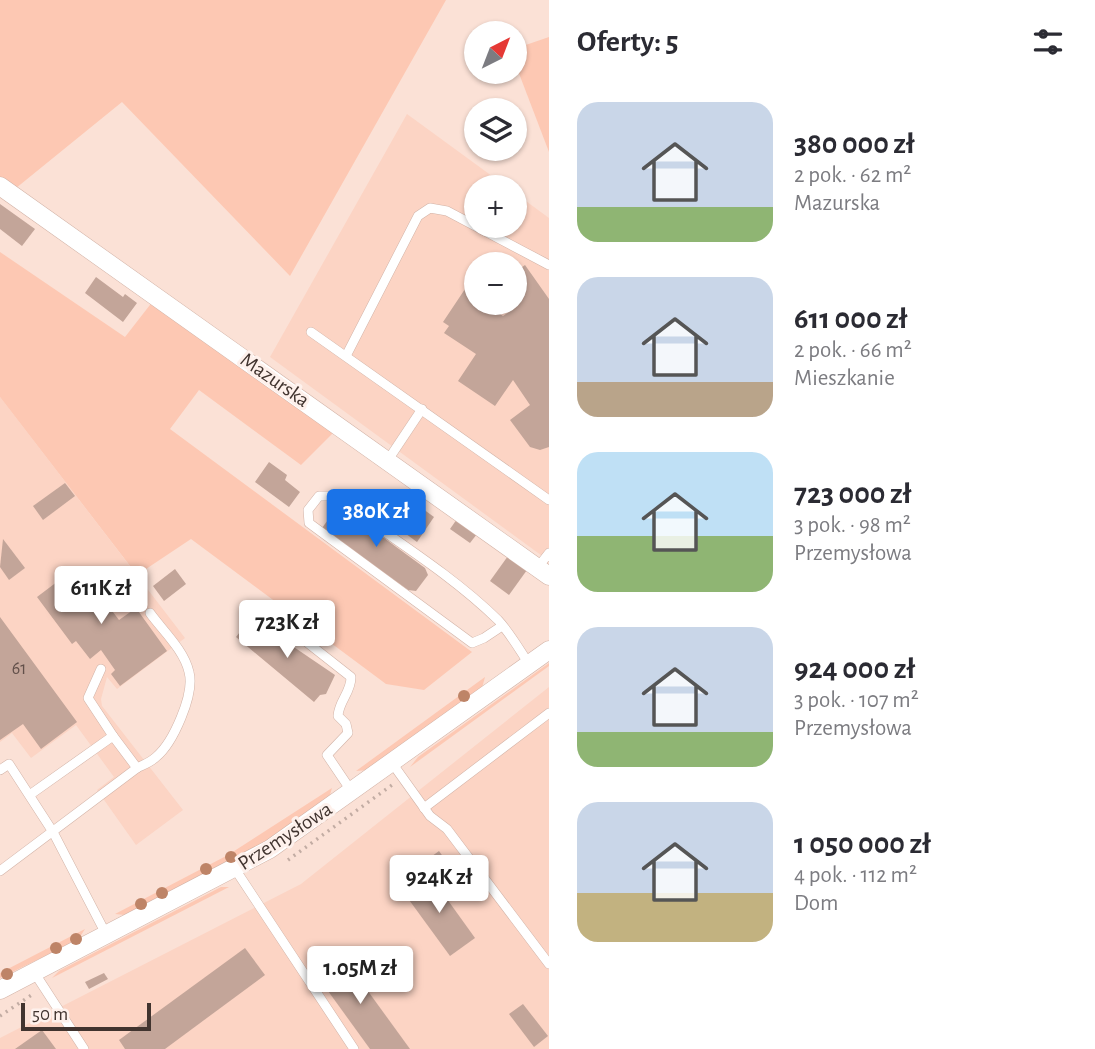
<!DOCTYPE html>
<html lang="pl">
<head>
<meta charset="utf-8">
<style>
  :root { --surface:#fff; --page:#f2f2f3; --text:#2b2b33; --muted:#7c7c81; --accent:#1a73e8 }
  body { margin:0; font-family:"Alegreya Sans",sans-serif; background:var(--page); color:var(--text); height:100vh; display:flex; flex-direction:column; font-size:26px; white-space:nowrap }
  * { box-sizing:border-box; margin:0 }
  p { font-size:23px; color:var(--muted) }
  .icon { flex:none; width:38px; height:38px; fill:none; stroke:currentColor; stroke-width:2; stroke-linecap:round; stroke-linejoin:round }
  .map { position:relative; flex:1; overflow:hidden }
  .sheet { display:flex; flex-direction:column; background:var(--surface); width:546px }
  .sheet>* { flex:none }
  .needle { width:46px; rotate:42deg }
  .controls { position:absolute; left:464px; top:21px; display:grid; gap:14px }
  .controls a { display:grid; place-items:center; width:63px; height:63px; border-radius:50%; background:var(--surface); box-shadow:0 2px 5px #0004; font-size:35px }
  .scale { position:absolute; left:21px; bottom:18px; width:130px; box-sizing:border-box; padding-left:7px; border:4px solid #41342f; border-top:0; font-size:19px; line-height:24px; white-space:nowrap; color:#41342f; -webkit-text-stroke:5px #fef1ec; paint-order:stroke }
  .price { position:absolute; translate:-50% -60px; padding:0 16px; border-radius:7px; background:#fff; color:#222; font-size:23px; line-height:46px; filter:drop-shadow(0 2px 4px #0008) }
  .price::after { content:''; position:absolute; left:50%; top:42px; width:21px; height:16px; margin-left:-10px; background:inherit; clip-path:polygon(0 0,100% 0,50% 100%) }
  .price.on { background:var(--accent); color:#fff }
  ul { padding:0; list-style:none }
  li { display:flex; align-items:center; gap:21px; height:175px; padding:0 28px }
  li span { display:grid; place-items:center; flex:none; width:196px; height:140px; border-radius:21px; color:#555 }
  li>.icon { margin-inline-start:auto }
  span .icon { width:84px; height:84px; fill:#fffc; stroke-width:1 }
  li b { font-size:30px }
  h2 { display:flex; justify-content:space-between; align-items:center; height:84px; padding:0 28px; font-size:30px }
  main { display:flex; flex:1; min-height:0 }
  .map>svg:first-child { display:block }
  .built { fill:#fcd4c4; fill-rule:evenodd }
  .green { fill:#fdc8b3 }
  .building { fill:#c3a599 }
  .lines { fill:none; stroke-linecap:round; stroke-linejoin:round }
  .lane-casing { stroke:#d2b3a7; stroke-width:10 }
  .street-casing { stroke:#d2b3a7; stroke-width:19 }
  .path { stroke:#c2aca3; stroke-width:3.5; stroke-dasharray:2 5; stroke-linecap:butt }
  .lane { stroke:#fff; stroke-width:9 }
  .street { stroke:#fff; stroke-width:18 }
  .tree { fill:#be8467 }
  .labels { text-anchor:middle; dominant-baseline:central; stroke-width:6; stroke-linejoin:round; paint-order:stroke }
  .number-label { font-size:18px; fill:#62504a }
  .street-label { font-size:21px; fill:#41342f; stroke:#fef1ec }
</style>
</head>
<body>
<main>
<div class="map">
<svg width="549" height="1049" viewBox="0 0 549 1049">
  <rect width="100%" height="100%" fill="#fbe1d6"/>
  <g class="built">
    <path d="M407,114L507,187H476V226H514L515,193L549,218V561L270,357ZM476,264H514V303H476Z"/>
    <polygon points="0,397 185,638 117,689 107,677 101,699 102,706 183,810 136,845 97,790 114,777 76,725 31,758 12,733 0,742"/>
    <polygon points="549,687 549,1049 0,1049 0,1038 301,884"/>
  </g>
  <g class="green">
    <polygon points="0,0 446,0 290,276 122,102 5,197 0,193"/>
    <polygon points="549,37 549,152 515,63 514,49"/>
    <polygon points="0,252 125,337 153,301 334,432 301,465 199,390 170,429 472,652 424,690 386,684 191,539 137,575 0,397"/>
    <polygon points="549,663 549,666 410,767 418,757"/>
    <polygon points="485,677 482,688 369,770 356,771"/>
    <polygon points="332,788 329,798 270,839 125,915 115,914 228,855"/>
    <polygon points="221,887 229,887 52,978 59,971"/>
    <polygon points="85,929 78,940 0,978 0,973"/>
  </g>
  <g class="building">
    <polygon points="0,204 35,229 22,246 0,229"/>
    <polygon points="525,265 549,299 549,447 540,450 530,447 510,420 530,405 513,380 495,406 458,381 476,354 444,333 449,326 443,322 465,289 476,297 476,303 484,303 503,316 516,307 513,303 514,273"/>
    <polygon points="96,277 123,297 125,294 137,303 123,322 85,293"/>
    <polygon points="269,462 287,475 285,480 300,492 289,507 255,482"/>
    <polygon points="65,483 75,496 43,520 33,506"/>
    <polygon points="339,505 425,568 428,575 416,591 408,590 322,528"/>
    <polygon points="419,506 434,517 417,542 402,531"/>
    <polygon points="457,519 477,534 470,543 450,529"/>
    <polygon points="3,539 25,568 9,580 0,567"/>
    <polygon points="508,556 527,570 509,595 490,581"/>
    <polygon points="78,566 119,620 136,608 167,651 120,686 111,674 115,670 101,650 90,659 76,641 72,644 37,597"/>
    <polygon points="175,569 186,584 164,601 153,586"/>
    <polygon points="0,617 77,722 41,749 23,724 0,740"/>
    <polygon points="251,618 335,675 326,694 320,695 314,702 236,637"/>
    <polygon points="439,851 454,872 443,881 428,859"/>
    <polygon points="429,874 475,938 450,956 404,893"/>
    <polygon points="245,948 265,975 165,1049 125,1049 119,1040"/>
    <polygon points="341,954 410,1049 370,1049 315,973"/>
    <polygon points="104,973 108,979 89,989 85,982"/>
    <polygon points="523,1004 548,1036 534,1047 509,1014"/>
    <polygon points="42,1030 56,1049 15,1049"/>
  </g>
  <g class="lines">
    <g class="lane-casing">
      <g id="lane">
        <polyline points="311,332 549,500"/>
        <polyline points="346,356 418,216 430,208 447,211 549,265"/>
        <polyline points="388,460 422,409"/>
        <polyline points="538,567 549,553"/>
        <path d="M266,610L351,677C351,693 339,700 338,716L346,724L348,733L327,755L352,792"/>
        <path d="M502,626L484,638L472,643L309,523L308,510L319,496H334C388,536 450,573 498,620C510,633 519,649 529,664"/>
        <polyline points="101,669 88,698 113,736"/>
        <polyline points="392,763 430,816 447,829 549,964"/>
        <path d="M137,768C143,765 151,762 156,757C173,743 195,694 189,672C184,650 163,631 150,613"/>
        <polyline points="0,770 9,764 53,832 107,936"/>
        <polyline points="424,808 549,713"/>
        <polyline points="235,869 354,1049"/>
        <polyline points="0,871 137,768 113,736 31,794"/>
        <polyline points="34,972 84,1049"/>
      </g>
    </g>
    <g class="street-casing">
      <g id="street">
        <polyline points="0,186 549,576"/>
        <polyline points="0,990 270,849 549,650"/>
      </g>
    </g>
    <g class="path">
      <polyline points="288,860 392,785"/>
      <polyline points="0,1016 33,994"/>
    </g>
    <use href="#lane" class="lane"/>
    <use href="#street" class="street"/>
  </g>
  <g class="tree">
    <circle cx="464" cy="696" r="6"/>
    <circle cx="231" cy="857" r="6"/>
    <circle cx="206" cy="869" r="6"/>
    <circle cx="162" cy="893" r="6"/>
    <circle cx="141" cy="904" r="6"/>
    <circle cx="76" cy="939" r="6"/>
    <circle cx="56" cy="948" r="6"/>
    <circle cx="7" cy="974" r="6"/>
  </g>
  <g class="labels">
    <g class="number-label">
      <text x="19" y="669">61</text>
    </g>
    <g class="street-label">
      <text transform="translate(275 380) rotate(35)">Mazurska</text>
      <text transform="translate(285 836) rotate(-33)">Przemysłowa</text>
    </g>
  </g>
</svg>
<div class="controls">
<a><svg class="needle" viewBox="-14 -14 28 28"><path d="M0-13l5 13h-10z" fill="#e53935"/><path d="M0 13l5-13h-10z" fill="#7c7c81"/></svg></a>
<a><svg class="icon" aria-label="layers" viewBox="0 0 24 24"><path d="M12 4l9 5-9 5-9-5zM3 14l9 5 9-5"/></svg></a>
<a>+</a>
<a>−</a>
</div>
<div class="scale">50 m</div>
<b class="price on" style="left:376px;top:549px">380K zł</b>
<b class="price" style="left:101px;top:626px">611K zł</b>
<b class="price" style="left:287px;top:660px">723K zł</b>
<b class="price" style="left:439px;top:915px">924K zł</b>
<b class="price" style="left:360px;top:1006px">1.05M zł</b>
</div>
<section class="sheet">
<h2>Oferty: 5<svg class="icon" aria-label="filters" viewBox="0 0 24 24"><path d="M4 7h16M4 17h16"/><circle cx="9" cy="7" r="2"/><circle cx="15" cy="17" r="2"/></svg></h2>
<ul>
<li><span style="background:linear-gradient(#c9d6e8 75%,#8fb573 0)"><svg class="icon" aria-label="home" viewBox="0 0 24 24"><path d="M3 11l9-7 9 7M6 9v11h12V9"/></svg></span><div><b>380 000 zł</b><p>2 pok. · 62 m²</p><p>Mazurska</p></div></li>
<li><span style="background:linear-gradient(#c9d6e8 75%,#b9a48a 0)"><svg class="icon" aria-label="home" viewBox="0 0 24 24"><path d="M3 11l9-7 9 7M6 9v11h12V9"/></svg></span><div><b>611 000 zł</b><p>2 pok. · 66 m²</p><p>Mieszkanie</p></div></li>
<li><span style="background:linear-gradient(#bfe0f5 60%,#8fb573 0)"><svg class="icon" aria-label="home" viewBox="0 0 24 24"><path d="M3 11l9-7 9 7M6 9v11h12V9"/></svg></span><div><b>723 000 zł</b><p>3 pok. · 98 m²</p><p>Przemysłowa</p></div></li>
<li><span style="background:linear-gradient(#c9d6e8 75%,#8fb573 0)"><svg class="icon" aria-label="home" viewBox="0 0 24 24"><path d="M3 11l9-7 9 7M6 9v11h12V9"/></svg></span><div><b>924 000 zł</b><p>3 pok. · 107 m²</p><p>Przemysłowa</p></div></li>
<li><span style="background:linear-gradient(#c9d6e8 65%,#c2b280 0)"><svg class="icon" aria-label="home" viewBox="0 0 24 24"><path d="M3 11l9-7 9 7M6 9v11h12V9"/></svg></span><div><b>1 050 000 zł</b><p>4 pok. · 112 m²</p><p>Dom</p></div></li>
</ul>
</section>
</main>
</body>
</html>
